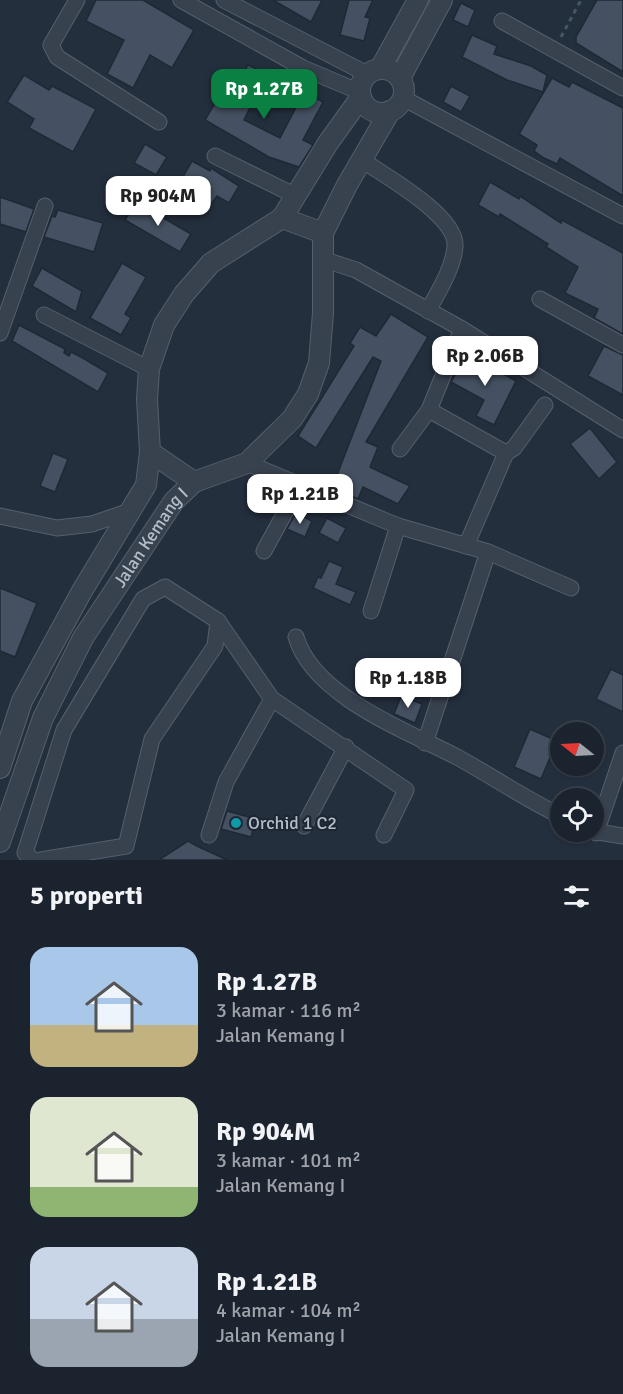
<!DOCTYPE html>
<html lang="id">
<head>
<meta charset="utf-8">
<style>
  :root { --surface:#1b232e; --page:#282f3a; --text:#f1f3f6; --muted:#a0a4aa; --line:#39404a; --accent:#0b8043 }
  body { margin:0; font-family:Signika,sans-serif; background:var(--page); color:var(--text); height:100vh; display:flex; flex-direction:column; font-size:22px; white-space:nowrap }
  * { box-sizing:border-box; margin:0 }
  p { font-size:20px; color:var(--muted) }
  .icon { flex:none; width:33px; height:33px; fill:none; stroke:currentColor; stroke-width:2; stroke-linecap:round; stroke-linejoin:round }
  .map { position:relative; height:860px; overflow:hidden }
  .side { display:flex; flex-direction:column; background:var(--surface); flex:1 }
  .side>* { flex:none }
  .needle { width:39px; rotate:288deg }
  .buttons { position:absolute; left:550px; top:722px; display:grid; gap:12px }
  .buttons a { display:grid; place-items:center; width:54px; height:54px; border-radius:50%; background:var(--surface); box-shadow:0 2px 4px #0004,0 0 0 2px var(--line); font-size:30px }
  .price { position:absolute; translate:-50% -51px; padding:0 14px; border-radius:12px; background:#fff; color:#222; font-size:20px; line-height:39px; filter:drop-shadow(0 2px 3px #0008) }
  .price::after { content:''; position:absolute; left:50%; top:36px; width:18px; height:14px; margin-left:-9px; background:inherit; clip-path:polygon(0 0,100% 0,50% 100%) }
  .price.selected { background:var(--accent); color:#fff }
  ul { padding:0; list-style:none }
  li { display:flex; align-items:center; gap:18px; height:150px; padding:0 30px }
  li span { display:grid; place-items:center; flex:none; width:168px; height:120px; border-radius:18px; color:#555 }
  li>.icon { margin-inline-start:auto }
  span .icon { width:72px; height:72px; fill:#fffc; stroke-width:1 }
  li b { font-size:26px }
  h2 { display:flex; justify-content:space-between; align-items:center; height:72px; padding:0 30px; font-size:26px }
  .map>svg:first-child { display:block }
  .building { fill:#455162; stroke:#1f2835; stroke-width:1.5 }
  .lines { fill:none; stroke-linecap:round; stroke-linejoin:round }
  .minor-casing { stroke:#565f6c; stroke-width:17 }
  .tertiary-casing { stroke:#565f6c; stroke-width:22 }
  .path { stroke:#44595c; stroke-width:3; stroke-dasharray:4.5 4.5; stroke-linecap:butt }
  .minor { stroke:#38414e; stroke-width:15 }
  .tertiary { stroke:#38414e; stroke-width:20 }
  .culture-dot { fill:#0f9aa8; stroke:#1d2633; stroke-width:2 }
  .labels { text-anchor:middle; dominant-baseline:central; stroke-width:4.5; stroke-linejoin:round; paint-order:stroke }
  .street-label { font-size:18px; fill:#b4bcc9; stroke:#1d2633 }
  .poi-label { font-size:18px; fill:#b4bcc9; stroke:#1d2633; text-anchor:start }
</style>
</head>
<body>
<div class="map">
<svg width="623" height="860" viewBox="0 0 623 860">
  <rect width="100%" height="100%" fill="#242f3e"/>
  <g class="building">
    <polygon points="96,0 143,0 194,30 172,68 150,55 133,88 107,74 124,40 86,21"/>
    <polygon points="273,0 322,0 311,22"/>
    <polygon points="349,0 373,0 365,17 370,18 364,41 340,35"/>
    <polygon points="597,0 623,0 623,72 576,43 576,37"/>
    <polygon points="461,3 475,10 468,27 453,20"/>
    <polygon points="472,35 497,46 494,54 531,66 547,75 543,92 507,80 462,57"/>
    <polygon points="248,65 267,74 244,120 280,138 304,92 323,102 303,140 313,145 299,167 269,157 205,120 228,81 237,85"/>
    <polygon points="24,75 49,90 52,86 96,109 73,152 29,128 34,119 7,102"/>
    <polygon points="552,78 569,87 572,82 623,108 623,196 560,158 557,164 544,158 534,151 537,145 519,134"/>
    <polygon points="451,86 470,96 461,112 443,102"/>
    <polygon points="145,144 167,157 156,175 134,163"/>
    <polygon points="192,161 210,171 211,168 239,186 229,203 217,196 212,203 181,180"/>
    <polygon points="490,182 519,199 520,196 561,223 562,220 623,253 623,334 594,318 598,309 565,293 578,267 546,247 548,244 500,214 499,217 478,205"/>
    <polygon points="0,197 34,209 26,232 0,224"/>
    <polygon points="136,202 191,234 180,252 125,220"/>
    <polygon points="58,210 103,223 94,252 44,237 52,216 55,217"/>
    <polygon points="122,263 146,277 125,314 131,318 121,335 90,318"/>
    <polygon points="42,268 82,291 76,312 32,286"/>
    <polygon points="391,314 428,337 366,442 378,447 370,467 410,486 398,504 363,487 358,499 332,488 381,361 373,357 316,448 298,436 354,346 350,343 360,327 376,336"/>
    <polygon points="19,325 65,349 64,353 69,356 71,352 81,357 108,373 98,392 12,341"/>
    <polygon points="604,346 623,355 623,395 588,376"/>
    <polygon points="467,354 516,381 494,425 476,416 484,400 451,382"/>
    <polygon points="590,428 617,462 599,479 570,444"/>
    <polygon points="53,453 68,459 55,492 40,486"/>
    <polygon points="296,513 312,521 305,537 287,529"/>
    <polygon points="327,518 346,528 338,543 319,533"/>
    <polygon points="329,561 343,567 336,584 356,592 350,605 313,588 318,577 321,578"/>
    <polygon points="0,588 37,603 15,657 0,651"/>
    <polygon points="611,669 623,675 623,712 596,699"/>
    <polygon points="401,696 422,704 415,723 394,714"/>
    <polygon points="530,729 557,741 541,779 514,767"/>
    <polygon points="227,811 256,819 251,837 221,829"/>
    <polygon points="188,841 197,846 227,860 159,860"/>
  </g>
  <g class="lines">
    <g class="minor-casing">
      <g id="minor">
        <polyline points="77,0 51,45 57,57 159,122"/>
        <polyline points="181,0 303,68 360,92"/>
        <polyline points="224,0 367,74"/>
        <polyline points="502,21 623,88"/>
        <polyline points="403,98 623,216"/>
        <polyline points="215,156 296,196"/>
        <path d="M362,160C385,176 458,216 455,247C453,269 438,292 428,311"/>
        <polyline points="322,259 356,270 462,329 623,430"/>
        <polyline points="540,299 623,345"/>
        <polyline points="44,315 149,369"/>
        <polyline points="0,333 45,206"/>
        <polyline points="429,410 506,453 514,448 545,405"/>
        <polyline points="400,449 429,410 462,329"/>
        <polyline points="247,463 398,526 488,552 571,588"/>
        <polyline points="0,516 57,528 92,524 130,511"/>
        <polyline points="466,546 506,453"/>
        <polyline points="264,551 299,487"/>
        <polyline points="371,611 398,526"/>
        <polyline points="218,621 272,699 406,790 384,835"/>
        <path d="M296,637C313,696 407,731 457,757C492,776 525,799 561,816"/>
        <polyline points="425,743 488,552"/>
        <polyline points="304,826 346,747"/>
        <polyline points="592,831 623,836"/>
        <polyline points="596,833 623,753"/>
        <polyline points="209,835 226,782 272,699"/>
        <polyline points="33,860 25,853 64,730 143,599 165,587 218,621 215,646 152,739 126,846 41,860"/>
      </g>
    </g>
    <g class="tertiary-casing">
      <g id="tertiary">
        <polyline points="380,69 418,0"/>
        <circle cx="382" cy="91" r="22"/>
        <polyline points="400,78 442,0"/>
        <polyline points="282,218 323,233"/>
        <polyline points="150,452 194,482"/>
        <polyline points="0,768 22,701 82,591 146,485 150,452 147,399 149,369 164,325 184,294 211,263 282,218 328,143 361,97"/>
        <path id="s1" d="M0,842L43,718L83,638L174,501L194,482L247,463L292,419L308,394L319,363L323,313V233L347,185L390,111"/>
      </g>
    </g>
    <polyline class="path" points="561,37 581,0"/>
    <use href="#minor" class="minor"/>
    <use href="#tertiary" class="tertiary"/>
  </g>
  <circle class="culture-dot" cx="236" cy="823" r="6"/>
  <g class="labels">
    <g class="street-label">
      <text stroke="none"><textPath href="#s1" startOffset="342">Jalan Kemang I</textPath></text>
    </g>
    <g class="poi-label">
      <text x="248" y="823">Orchid 1 C2</text>
    </g>
  </g>
</svg>
<div class="buttons">
<a><svg class="needle" viewBox="-14 -14 28 28"><path d="M0-13l5 13h-10z" fill="#e53935"/><path d="M0 13l5-13h-10z" fill="#a0a4aa"/></svg></a>
<a><svg class="icon" aria-label="locate" viewBox="0 0 24 24"><circle cx="12" cy="12" r="6"/><path d="M12 2v4M12 18v4M2 12h4M18 12h4"/></svg></a>
</div>
<b class="price selected" style="left:264px;top:120px">Rp 1.27B</b>
<b class="price" style="left:158px;top:227px">Rp 904M</b>
<b class="price" style="left:485px;top:387px">Rp 2.06B</b>
<b class="price" style="left:300px;top:525px">Rp 1.21B</b>
<b class="price" style="left:408px;top:709px">Rp 1.18B</b>
</div>
<section class="side">
<h2>5 properti<svg class="icon" aria-label="filters" viewBox="0 0 24 24"><path d="M4 7h16M4 17h16"/><circle cx="9" cy="7" r="2"/><circle cx="15" cy="17" r="2"/></svg></h2>
<ul>
<li><span style="background:linear-gradient(#a9c7e8 65%,#c2b280 0)"><svg class="icon" aria-label="home" viewBox="0 0 24 24"><path d="M3 11l9-7 9 7M6 9v11h12V9"/></svg></span><div><b>Rp 1.27B</b><p>3 kamar · 116 m²</p><p>Jalan Kemang I</p></div></li>
<li><span style="background:linear-gradient(#dfe7d0 75%,#8fb573 0)"><svg class="icon" aria-label="home" viewBox="0 0 24 24"><path d="M3 11l9-7 9 7M6 9v11h12V9"/></svg></span><div><b>Rp 904M</b><p>3 kamar · 101 m²</p><p>Jalan Kemang I</p></div></li>
<li><span style="background:linear-gradient(#c9d6e8 60%,#9aa5b1 0)"><svg class="icon" aria-label="home" viewBox="0 0 24 24"><path d="M3 11l9-7 9 7M6 9v11h12V9"/></svg></span><div><b>Rp 1.21B</b><p>4 kamar · 104 m²</p><p>Jalan Kemang I</p></div></li>
</ul>
</section>
</body>
</html>
